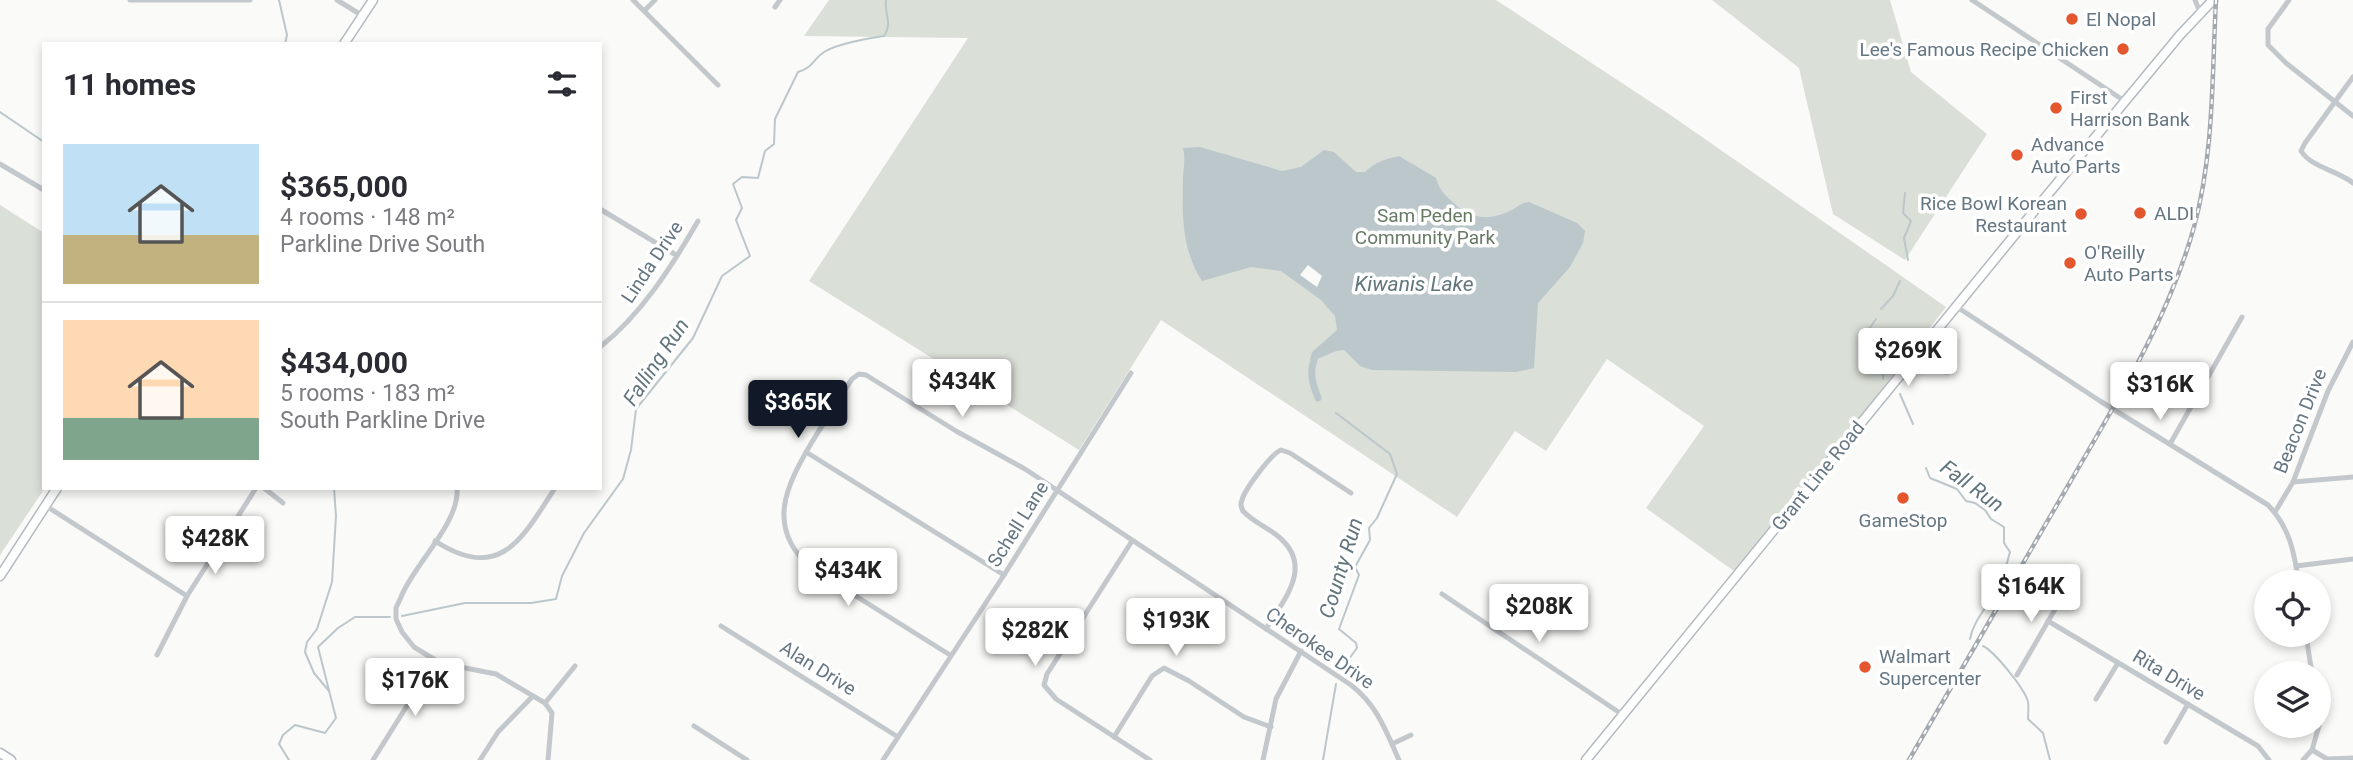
<!DOCTYPE html>
<html lang="en">
<head>
<meta charset="utf-8">
<style>
  :root { --surface:#fff; --page:#f2f2f3; --text:#2b2b33; --muted:#7c7c81; --line:#e1e1e2; --accent:#111827 }
  body { margin:0; font-family:Roboto,sans-serif; background:var(--page); color:var(--text); height:100vh; display:flex; flex-direction:column; font-size:26px; white-space:nowrap }
  * { box-sizing:border-box; margin:0 }
  p { font-size:23px; color:var(--muted) }
  .icon { flex:none; width:38px; height:38px; fill:none; stroke:currentColor; stroke-width:2; stroke-linecap:round; stroke-linejoin:round }
  .map { position:relative; flex:1; overflow:hidden }
  .details { position:absolute; left:42px; top:42px; width:560px; height:448px; display:flex; flex-direction:column; background:var(--surface); border-radius:0px; box-shadow:0 4px 10px #0003 }
  .details>* { flex:none }
  .controls { position:absolute; left:2254px; top:570px; display:grid; gap:14px }
  .controls a { display:grid; place-items:center; width:77px; height:77px; border-radius:50%; background:var(--surface); box-shadow:0 4px 10px #0003; font-size:35px }
  .price { position:absolute; translate:-50% -60px; padding:0 16px; border-radius:7px; background:#fff; color:#222; font-size:23px; line-height:46px; filter:drop-shadow(0 2px 4px #0008) }
  .price::after { content:''; position:absolute; left:50%; top:42px; width:21px; height:16px; margin-left:-10px; background:inherit; clip-path:polygon(0 0,100% 0,50% 100%) }
  .price.on { background:var(--accent); color:#fff }
  ul { padding:0; list-style:none }
  li { display:flex; align-items:center; gap:21px; height:175px; padding:0 21px }
  li+li { border-top:2px solid var(--line) }
  li span { display:grid; place-items:center; flex:none; width:196px; height:140px; border-radius:0px; color:#555 }
  li>.icon { margin-inline-start:auto }
  span .icon { width:84px; height:84px; fill:#fffc; stroke-width:1 }
  li b { font-size:30px }
  h2 { display:flex; justify-content:space-between; align-items:center; height:84px; padding:0 21px; font-size:30px }
  .map>svg:first-child { display:block }
  .green { fill:#dadfd7 }
  .water { fill:#bbc7cb }
  .pier { fill:#fafaf8 }
  .lines { fill:none; stroke-linecap:round; stroke-linejoin:round }
  .stream { stroke:#bbc7cb; stroke-width:2 }
  .canal { stroke:#bbc7cb; stroke-width:7 }
  .secondary-casing { stroke:#b3babf; stroke-width:11 }
  .street { stroke:#c3c8cc; stroke-width:5 }
  .secondary { stroke:#fff; stroke-width:8 }
  .rail-casing { stroke:#a2aab0; stroke-width:4.5 }
  .rail { stroke:#fff; stroke-width:2; stroke-dasharray:5; stroke-linecap:butt }
  .poi-dot { fill:#e4572e; stroke:#fff; stroke-width:2.5 }
  .labels { text-anchor:middle; dominant-baseline:central; stroke-width:7; stroke-linejoin:round; paint-order:stroke }
  .poi-label { font-size:19px; fill:#657683; stroke:#fff; text-anchor:start }
  .park-label { font-size:19px; fill:#687a64; stroke:#fff }
  .street-label { font-size:19px; fill:#657683; stroke:#fff }
  .water-label { font-size:21px; font-style:italic; fill:#60757c; stroke:#fff }
</style>
</head>
<body>
<div class="map">
<svg width="2353" height="760" viewBox="0 0 2353 760">
  <rect width="100%" height="100%" fill="#fafaf8"/>
  <g class="green">
    <polygon points="829,0 1496,0 1669,114 1946,307 1738,574 1646,508 1704,426 1607,359 1546,451 1515,431 1457,517 1161,320 1079,450 809,281 968,38 804,36"/>
    <polygon points="1712,0 1890,0 1911,72 1987,134 1905,260 1833,214 1799,68"/>
    <polygon points="0,205 44,233 45,488 0,555"/>
  </g>
  <path class="water" d="M1200,147L1282,171L1301,167L1324,150L1334,152L1356,172H1365C1375,162 1386,159 1399,156L1436,178C1439,190 1446,196 1455,204C1470,219 1490,221 1510,211C1518,207 1520,203 1529,202L1577,223L1585,231L1583,243L1570,267L1538,303L1534,368L1516,372L1372,370L1360,366L1344,350C1331,350 1322,360 1310,360L1312,352L1337,330L1335,316L1321,300L1281,271L1251,267L1202,281C1182,250 1182,216 1183,180C1183,169 1186,159 1183,148Z"/>
  <polygon class="pier" points="1308,265 1322,276 1317,287 1300,275"/>
  <g class="lines">
    <g class="stream">
      <polyline points="279,0 287,35 285,44"/>
      <polyline points="0,112 44,142"/>
      <polyline points="1905,193 1903,213 1911,221 1904,238 1908,260"/>
      <polyline points="1881,309 1893,296 1900,281"/>
      <polyline points="1876,319 1866,334 1885,360 1883,379"/>
      <polyline points="1900,394 1913,424"/>
      <polyline points="1336,413 1390,454 1397,474 1377,518 1369,528 1370,540 1355,567 1359,575 1339,629 1356,643 1357,648 1341,670"/>
      <path d="M1926,468L1930,478L1957,489L1966,501L1975,503L1985,510L1991,519L2004,527V543L2010,552C2006,569 2000,584 1991,599C1983,612 1973,623 1970,639"/>
      <path d="M402,616L465,603H531L556,599L562,576L584,533L623,479L631,450L636,409L693,338L722,276L750,256L736,220L742,208L733,184L742,177L758,178L765,151L774,144L775,119L798,72C814,67 812,60 824,52C836,44 870,38 884,36C893,23 884,14 886,0"/>
      <path d="M1983,646C1995,652 2025,689 2028,702C2029,707 2028,713 2028,719L2043,733L2050,760"/>
      <polyline points="329,691 314,673 305,652 307,642 317,629 332,582 336,516 334,488"/>
      <polyline points="289,760 279,744 283,735 295,725 325,733 336,718 318,647 338,628 355,617 390,617"/>
      <polyline points="1323,760 1336,684"/>
    </g>
    <path class="canal" d="M1314,360C1309,374 1313,385 1318,398"/>
    <g class="secondary-casing">
      <g id="secondary">
        <polyline points="344,44 373,0"/>
        <polyline points="1916,356 1932,360 1940,368 1948,369"/>
        <polyline points="0,576 57,488"/>
        <polyline points="0,753 11,760"/>
        <polyline points="1586,760 2044,199 2180,35 2213,0"/>
      </g>
    </g>
    <g class="street">
      <polyline points="130,0 250,0"/>
      <polyline points="337,0 363,16"/>
      <polyline points="633,0 718,85"/>
      <polyline points="1972,0 2126,102"/>
      <polyline points="2195,0 2200,12"/>
      <polyline points="2289,0 2268,29 2268,45 2286,63 2353,116"/>
      <polyline points="775,7 780,0"/>
      <polyline points="645,10 655,0"/>
      <path d="M2353,77L2305,143L2301,151C2312,168 2337,170 2353,183"/>
      <polyline points="0,164 44,190"/>
      <polyline points="600,209 676,255"/>
      <path d="M1957,307L2100,401L2268,505C2290,528 2294,552 2299,583"/>
      <path d="M600,347C641,315 672,266 698,221"/>
      <polyline points="2170,444 2242,317"/>
      <polyline points="806,452 1004,575"/>
      <polyline points="2293,482 2353,477"/>
      <polyline points="264,488 283,503"/>
      <path d="M457,488C460,523 414,564 401,597L396,608V619L402,632L414,647L440,663L496,674L545,703"/>
      <polyline points="46,506 187,596"/>
      <polyline points="2275,512 2293,482 2328,391 2353,342"/>
      <path d="M435,541C500,583 522,539 555,488"/>
      <polyline points="1132,541 1047,674 1044,685 1056,699 1150,760"/>
      <polyline points="2296,566 2353,559"/>
      <polyline points="1442,594 1623,715"/>
      <polyline points="2048,621 2258,746 2269,760"/>
      <polyline points="721,626 898,737"/>
      <path d="M1266,629C1284,599 1314,567 1279,537C1267,527 1253,522 1243,511C1241,506 1240,505 1242,500C1245,489 1271,454 1281,450L1290,453L1351,493"/>
      <polyline points="2306,635 2312,674"/>
      <polyline points="157,655 187,596 256,488"/>
      <path d="M950,655L811,568C765,527 786,486 812,442C825,421 838,400 852,379L859,374L866,375L956,431L1025,469L1351,685C1377,705 1386,731 1399,760"/>
      <polyline points="2017,675 2068,587"/>
      <polyline points="2096,699 2118,663"/>
      <polyline points="2319,717 2319,725"/>
      <polyline points="694,726 747,760"/>
      <polyline points="1114,737 1152,676 1164,668 1189,681 1244,717 1271,727"/>
      <polyline points="2166,742 2188,704"/>
      <polyline points="1392,744 1411,735"/>
      <polyline points="2312,750 2327,759 2353,758"/>
      <polyline points="373,760 435,661"/>
      <polyline points="480,760 498,732 532,697"/>
      <polyline points="548,760 552,713 545,703 575,666"/>
      <polyline points="883,760 1004,575 1131,373"/>
      <polyline points="1263,760 1276,699 1301,651"/>
      <polyline points="2303,760 2312,750 2319,726"/>
    </g>
    <use href="#secondary" class="secondary"/>
    <g class="rail-casing">
      <path id="rail" d="M1909,760C1962,668 2016,576 2069,484C2117,401 2168,320 2194,227C2214,154 2212,75 2216,0"/>
    </g>
    <use href="#rail" class="rail"/>
  </g>
  <g class="poi-dot">
    <circle cx="2072" cy="19" r="7"/>
    <circle cx="2123" cy="49" r="7"/>
    <circle cx="2056" cy="108" r="7"/>
    <circle cx="2017" cy="155" r="7"/>
    <circle cx="2140" cy="213" r="7"/>
    <circle cx="2081" cy="214" r="7"/>
    <circle cx="2070" cy="263" r="7"/>
    <circle cx="1903" cy="498" r="7"/>
    <circle cx="1865" cy="667" r="7"/>
  </g>
  <g class="labels">
    <g class="poi-label">
      <text x="2086" y="19">El Nopal</text>
      <text x="2109" y="49" text-anchor="end">Lee's Famous Recipe Chicken</text>
      <text x="2070" y="97">First<tspan x="2070" dy="22">Harrison Bank</tspan></text>
      <text x="2031" y="144">Advance<tspan x="2031" dy="22">Auto Parts</tspan></text>
      <text x="2067" y="203" text-anchor="end">Rice Bowl Korean<tspan x="2067" dy="22">Restaurant</tspan></text>
      <text x="2154" y="213">ALDI</text>
      <text x="2084" y="252">O'Reilly<tspan x="2084" dy="22">Auto Parts</tspan></text>
      <text x="1903" y="520" text-anchor="middle">GameStop</text>
      <text x="1879" y="656">Walmart<tspan x="1879" dy="22">Supercenter</tspan></text>
    </g>
    <g class="park-label">
      <text x="1425" y="215">Sam Peden<tspan x="1425" dy="22">Community Park</tspan></text>
    </g>
    <g class="street-label">
      <text transform="translate(652 262) rotate(-56)">Linda Drive</text>
      <text transform="translate(2300 421) rotate(-68)">Beacon Drive</text>
      <text transform="translate(1818 476) rotate(-51)">Grant Line Road</text>
      <text transform="translate(1018 524) rotate(-58)">Schell Lane</text>
      <text transform="translate(1320 648) rotate(35)">Cherokee Drive</text>
      <text transform="translate(818 668) rotate(32)">Alan Drive</text>
      <text transform="translate(2169 675) rotate(31)">Rita Drive</text>
    </g>
    <g class="water-label">
      <text x="1414" y="284">Kiwanis Lake</text>
      <text transform="translate(656 362) rotate(-56)">Falling Run</text>
      <text transform="translate(1972 486) rotate(36)">Fall Run</text>
      <text transform="translate(1341 568) rotate(-73)">County Run</text>
    </g>
  </g>
</svg>
<div class="controls">
<a><svg class="icon" aria-label="locate" viewBox="0 0 24 24"><circle cx="12" cy="12" r="6"/><path d="M12 2v4M12 18v4M2 12h4M18 12h4"/></svg></a>
<a><svg class="icon" aria-label="layers" viewBox="0 0 24 24"><path d="M12 4l9 5-9 5-9-5zM3 14l9 5 9-5"/></svg></a>
</div>
<b class="price" style="left:1908px;top:388px">$269K</b>
<b class="price" style="left:962px;top:419px">$434K</b>
<b class="price" style="left:2160px;top:422px">$316K</b>
<b class="price on" style="left:798px;top:440px">$365K</b>
<b class="price" style="left:215px;top:576px">$428K</b>
<b class="price" style="left:848px;top:608px">$434K</b>
<b class="price" style="left:2031px;top:624px">$164K</b>
<b class="price" style="left:1539px;top:644px">$208K</b>
<b class="price" style="left:1176px;top:658px">$193K</b>
<b class="price" style="left:1035px;top:668px">$282K</b>
<b class="price" style="left:415px;top:718px">$176K</b>
<section class="details">
<h2>11 homes<svg class="icon" aria-label="filters" viewBox="0 0 24 24"><path d="M4 7h16M4 17h16"/><circle cx="9" cy="7" r="2"/><circle cx="15" cy="17" r="2"/></svg></h2>
<ul>
<li><span style="background:linear-gradient(#bfe0f5 65%,#c2b280 0)"><svg class="icon" aria-label="home" viewBox="0 0 24 24"><path d="M3 11l9-7 9 7M6 9v11h12V9"/></svg></span><div><b>$365,000</b><p>4 rooms · 148 m²</p><p>Parkline Drive South</p></div></li>
<li><span style="background:linear-gradient(#ffd9b3 70%,#7fa58c 0)"><svg class="icon" aria-label="home" viewBox="0 0 24 24"><path d="M3 11l9-7 9 7M6 9v11h12V9"/></svg></span><div><b>$434,000</b><p>5 rooms · 183 m²</p><p>South Parkline Drive</p></div></li>
</ul>
</section>
</div>
</body>
</html>
